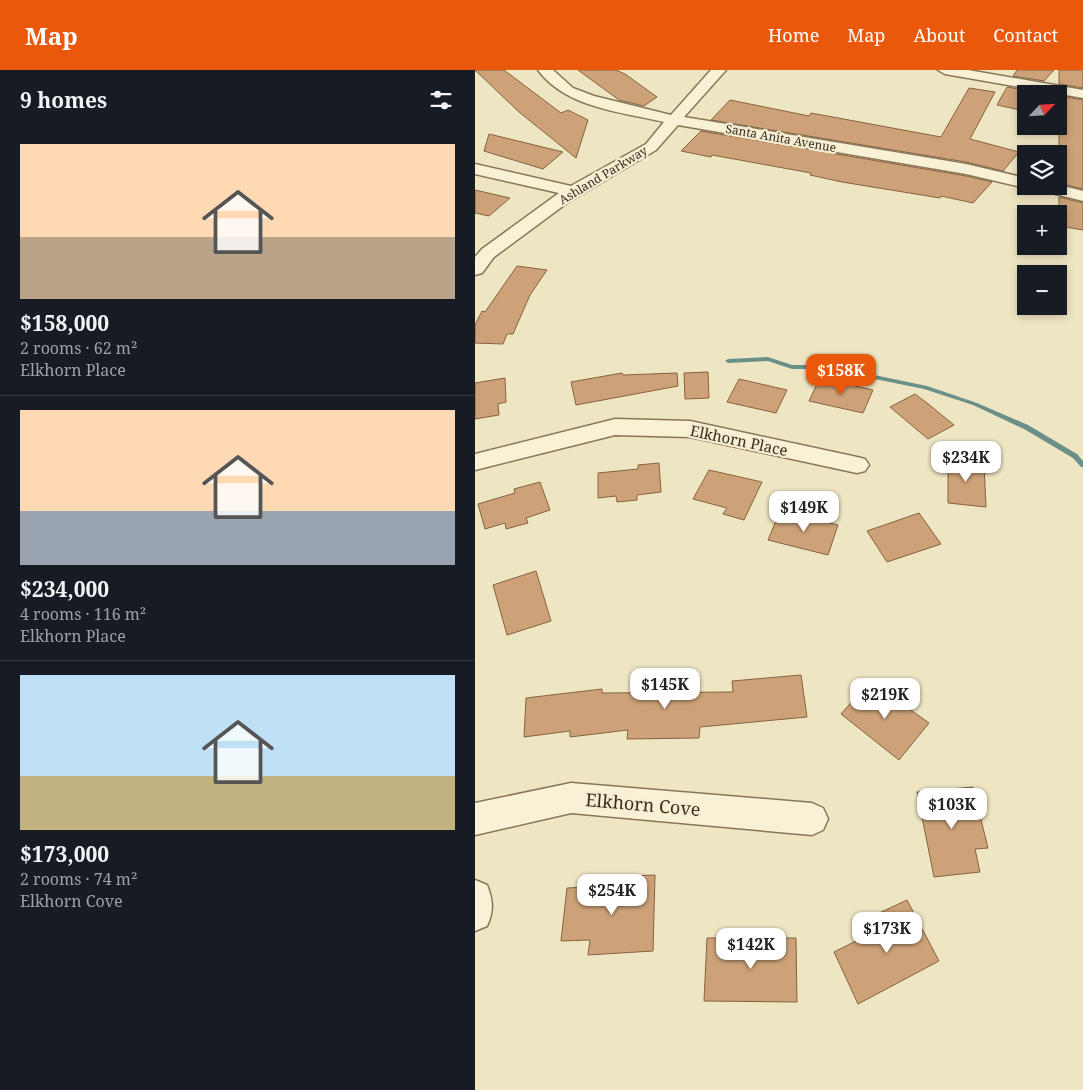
<!DOCTYPE html>
<html lang="en">
<head>
<meta charset="utf-8">
<style>
  :root { --surface:#171b24; --page:#242831; --text:#f1f3f6; --muted:#9ea1a6; --line:#363941; --accent:#ea580c }
  body { margin:0; font-family:"Noto Serif",serif; background:var(--page); color:var(--text); height:100vh; display:flex; flex-direction:column; font-size:19px; white-space:nowrap }
  * { box-sizing:border-box; margin:0 }
  p { font-size:16px; color:var(--muted) }
  .icon { flex:none; width:28px; height:28px; fill:none; stroke:currentColor; stroke-width:2; stroke-linecap:round; stroke-linejoin:round }
  .map { position:relative; flex:1; overflow:hidden }
  .side { display:flex; flex-direction:column; background:var(--surface); width:475px }
  .side>* { flex:none }
  .needle { width:32px; rotate:65deg }
  .controls { position:absolute; left:542px; top:15px; display:grid; gap:10px }
  .controls a { display:grid; place-items:center; width:50px; height:50px; border-radius:0px; background:var(--surface); box-shadow:0 2px 8px #0003; font-size:25px }
  .price { position:absolute; translate:-50% -42px; padding:0 11px; border-radius:10px; background:#fff; color:#222; font-size:16px; line-height:32px; filter:drop-shadow(0 1px 2px #0008) }
  .price::after { content:''; position:absolute; left:50%; top:30px; width:15px; height:11px; margin-left:-8px; background:inherit; clip-path:polygon(0 0,100% 0,50% 100%) }
  .price.selected { background:var(--accent); color:#fff }
  ul { padding:0; list-style:none }
  li { display:grid; align-content:center; gap:10px; height:265px; padding:0 20px }
  li+li { border-top:1px solid var(--line) }
  li span { display:grid; place-items:center; height:155px; border-radius:0px; color:#555 }
  li>.icon { margin-inline-start:auto }
  span .icon { width:90px; height:90px; fill:#fffc; stroke-width:1 }
  li b { font-size:21px }
  h2 { display:flex; justify-content:space-between; align-items:center; height:60px; padding:0 20px; font-size:21px }
  header { display:flex; align-items:center; gap:30px; box-sizing:border-box; height:70px; padding:0 25px; background:var(--accent); color:#fff }
  header strong { font-size:24px }
  nav { display:flex; gap:28px; margin-inline-start:auto; font-size:18px }
  main { display:flex; flex:1; min-height:0 }
  .map>svg:first-child { display:block }
  .lines { fill:none; stroke-linecap:round; stroke-linejoin:round }
  .stream { fill:#6b8f89; fill-rule:evenodd }
  .building { fill:#cda278; stroke:#87623f }
  .minor-casing { stroke:#887659; stroke-width:3 }
  .minor { fill:#f9f1d6; fill-rule:evenodd }
  .labels { text-anchor:middle; dominant-baseline:central; stroke-width:4.5; stroke-linejoin:round; paint-order:stroke }
  .far-street-label { font-size:12px; fill:#382d1e; stroke:#f6eed2 }
  .street-label { font-size:15px; fill:#382d1e; stroke:#f6eed2 }
  .near-street-label { font-size:18px; fill:#382d1e; stroke:#f6eed2 }
</style>
</head>
<body>
<header>
<strong>Map</strong>
<nav><a>Home</a><a>Map</a><a>About</a><a>Contact</a></nav>
</header>
<main>
<section class="side">
<h2>9 homes<svg class="icon" aria-label="filters" viewBox="0 0 24 24"><path d="M4 7h16M4 17h16"/><circle cx="9" cy="7" r="2"/><circle cx="15" cy="17" r="2"/></svg></h2>
<ul>
<li><span style="background:linear-gradient(#ffd9b3 60%,#b9a48a 0)"><svg class="icon" aria-label="home" viewBox="0 0 24 24"><path d="M3 11l9-7 9 7M6 9v11h12V9"/></svg></span><div><b>$158,000</b><p>2 rooms · 62 m²</p><p>Elkhorn Place</p></div></li>
<li><span style="background:linear-gradient(#ffd9b3 65%,#9aa5b1 0)"><svg class="icon" aria-label="home" viewBox="0 0 24 24"><path d="M3 11l9-7 9 7M6 9v11h12V9"/></svg></span><div><b>$234,000</b><p>4 rooms · 116 m²</p><p>Elkhorn Place</p></div></li>
<li><span style="background:linear-gradient(#bfe0f5 65%,#c2b280 0)"><svg class="icon" aria-label="home" viewBox="0 0 24 24"><path d="M3 11l9-7 9 7M6 9v11h12V9"/></svg></span><div><b>$173,000</b><p>2 rooms · 74 m²</p><p>Elkhorn Cove</p></div></li>
</ul>
</section>
<div class="map">
<svg width="608" height="1020" viewBox="0 0 608 1020">
  <rect width="100%" height="100%" fill="#eee5c2"/>
  <g class="lines">
    <polygon class="stream" points="293,287 317,295 351,295 452,316 502,333 553,355 602,384 608,391 608,397 606,397 598,388 549,359 498,335 449,319 351,299 317,299 293,291 253,293 250,291 253,289"/>
  </g>
  <g class="building">
    <polygon points="0,0 29,0 86,43 93,40 113,50 101,88 44,42"/>
    <polygon points="103,0 141,0 150,4 182,27 169,36 144,30"/>
    <polygon points="542,0 579,0 569,11 538,6"/>
    <polygon points="584,0 608,0 608,18 584,14"/>
    <polygon points="532,17 561,22 551,24 551,33 545,40 522,35"/>
    <polygon points="494,18 520,22 495,69 544,82 528,101 491,92 236,50 255,30 334,46 336,43 466,67"/>
    <polygon points="584,26 608,30 608,119 584,113"/>
    <polygon points="226,61 491,106 517,112 498,133 466,126 465,128 367,112 335,105 336,103 237,85 236,87 206,81"/>
    <polygon points="14,64 88,82 68,99 9,81"/>
    <polygon points="0,120 35,128 14,146 0,143"/>
    <polygon points="584,127 608,133 608,160 584,156"/>
    <polygon points="42,196 72,200 55,225 38,264 32,264 28,274 0,273 0,255 7,241 10,242"/>
    <polygon points="233,302 234,328 210,329 209,303"/>
    <polygon points="147,303 148,305 202,303 203,316 101,335 96,312"/>
    <polygon points="30,308 31,332 23,334 24,345 0,349 0,313"/>
    <polygon points="345,308 398,320 388,343 334,331"/>
    <polygon points="264,309 312,320 301,343 252,332"/>
    <polygon points="440,324 452,333 479,355 453,369 415,337"/>
    <polygon points="473,389 509,393 511,437 473,433"/>
    <polygon points="184,393 186,422 162,425 162,430 142,432 141,426 123,428 123,403 163,399 163,395"/>
    <polygon points="234,400 287,412 269,450 248,444 252,438 218,429"/>
    <polygon points="65,412 75,440 51,448 53,453 31,459 30,453 10,459 3,434 40,423 39,419"/>
    <polygon points="305,441 363,455 353,485 293,470"/>
    <polygon points="444,443 466,474 412,492 392,461"/>
    <polygon points="61,501 76,551 32,565 18,515"/>
    <polygon points="326,605 332,647 225,657 224,668 152,669 153,660 95,667 95,661 49,667 51,628 127,619 127,623 258,622 257,611"/>
    <polygon points="395,611 454,653 424,690 366,644"/>
    <polygon points="498,717 513,778 500,779 505,802 459,807 442,722"/>
    <polygon points="180,805 178,881 113,885 115,870 86,871 92,818 148,815 149,806"/>
    <polygon points="432,830 464,891 383,934 359,882 407,858 400,845"/>
    <polygon points="232,868 321,868 322,932 229,931"/>
  </g>
  <g class="lines">
    <g class="minor-casing">
      <g id="minor">
        <path d="M63,0H78L98,18L119,26L196,45L236,0H251L209,47L491,94L551,108V116H557L551,118L491,104L203,55L181,80L92,133L19,187L7,203L0,205V187L7,179L84,123L0,104V94L96,116L171,74L189,52C147,42 91,38 63,0Z"/>
        <polygon points="463,0 493,0 608,20 608,28 470,4"/>
        <polygon points="584,115 608,121 608,131 561,119 559,116"/>
        <polygon points="140,349 215,351 382,387 390,389 394,395 390,401 382,403 215,367 140,365 0,400 0,384"/>
        <polygon points="96,713 337,733 348,738 353,749 348,760 337,765 96,743 0,765 0,733"/>
        <path d="M0,810L12,815C18,830 19,841 12,856L0,861Z"/>
      </g>
    </g>
    <use href="#minor" class="minor"/>
  </g>
  <g class="labels">
    <g class="far-street-label">
      <text transform="translate(306 68) rotate(10)">Santa Anita Avenue</text>
      <text transform="translate(128 105) rotate(-31)">Ashland Parkway</text>
    </g>
    <g class="street-label">
      <text transform="translate(264 370) rotate(12)">Elkhorn Place</text>
    </g>
    <g class="near-street-label">
      <text transform="translate(168 734) rotate(5)">Elkhorn Cove</text>
    </g>
  </g>
</svg>
<div class="controls">
<a><svg class="needle" viewBox="-14 -14 28 28"><path d="M0-13l5 13h-10z" fill="#e53935"/><path d="M0 13l5-13h-10z" fill="#9ea1a6"/></svg></a>
<a><svg class="icon" aria-label="layers" viewBox="0 0 24 24"><path d="M12 4l9 5-9 5-9-5zM3 14l9 5 9-5"/></svg></a>
<a>+</a>
<a>−</a>
</div>
<b class="price selected" style="left:366px;top:326px">$158K</b>
<b class="price" style="left:491px;top:413px">$234K</b>
<b class="price" style="left:329px;top:463px">$149K</b>
<b class="price" style="left:190px;top:640px">$145K</b>
<b class="price" style="left:410px;top:650px">$219K</b>
<b class="price" style="left:477px;top:760px">$103K</b>
<b class="price" style="left:137px;top:846px">$254K</b>
<b class="price" style="left:412px;top:884px">$173K</b>
<b class="price" style="left:276px;top:900px">$142K</b>
</div>
</main>
</body>
</html>
